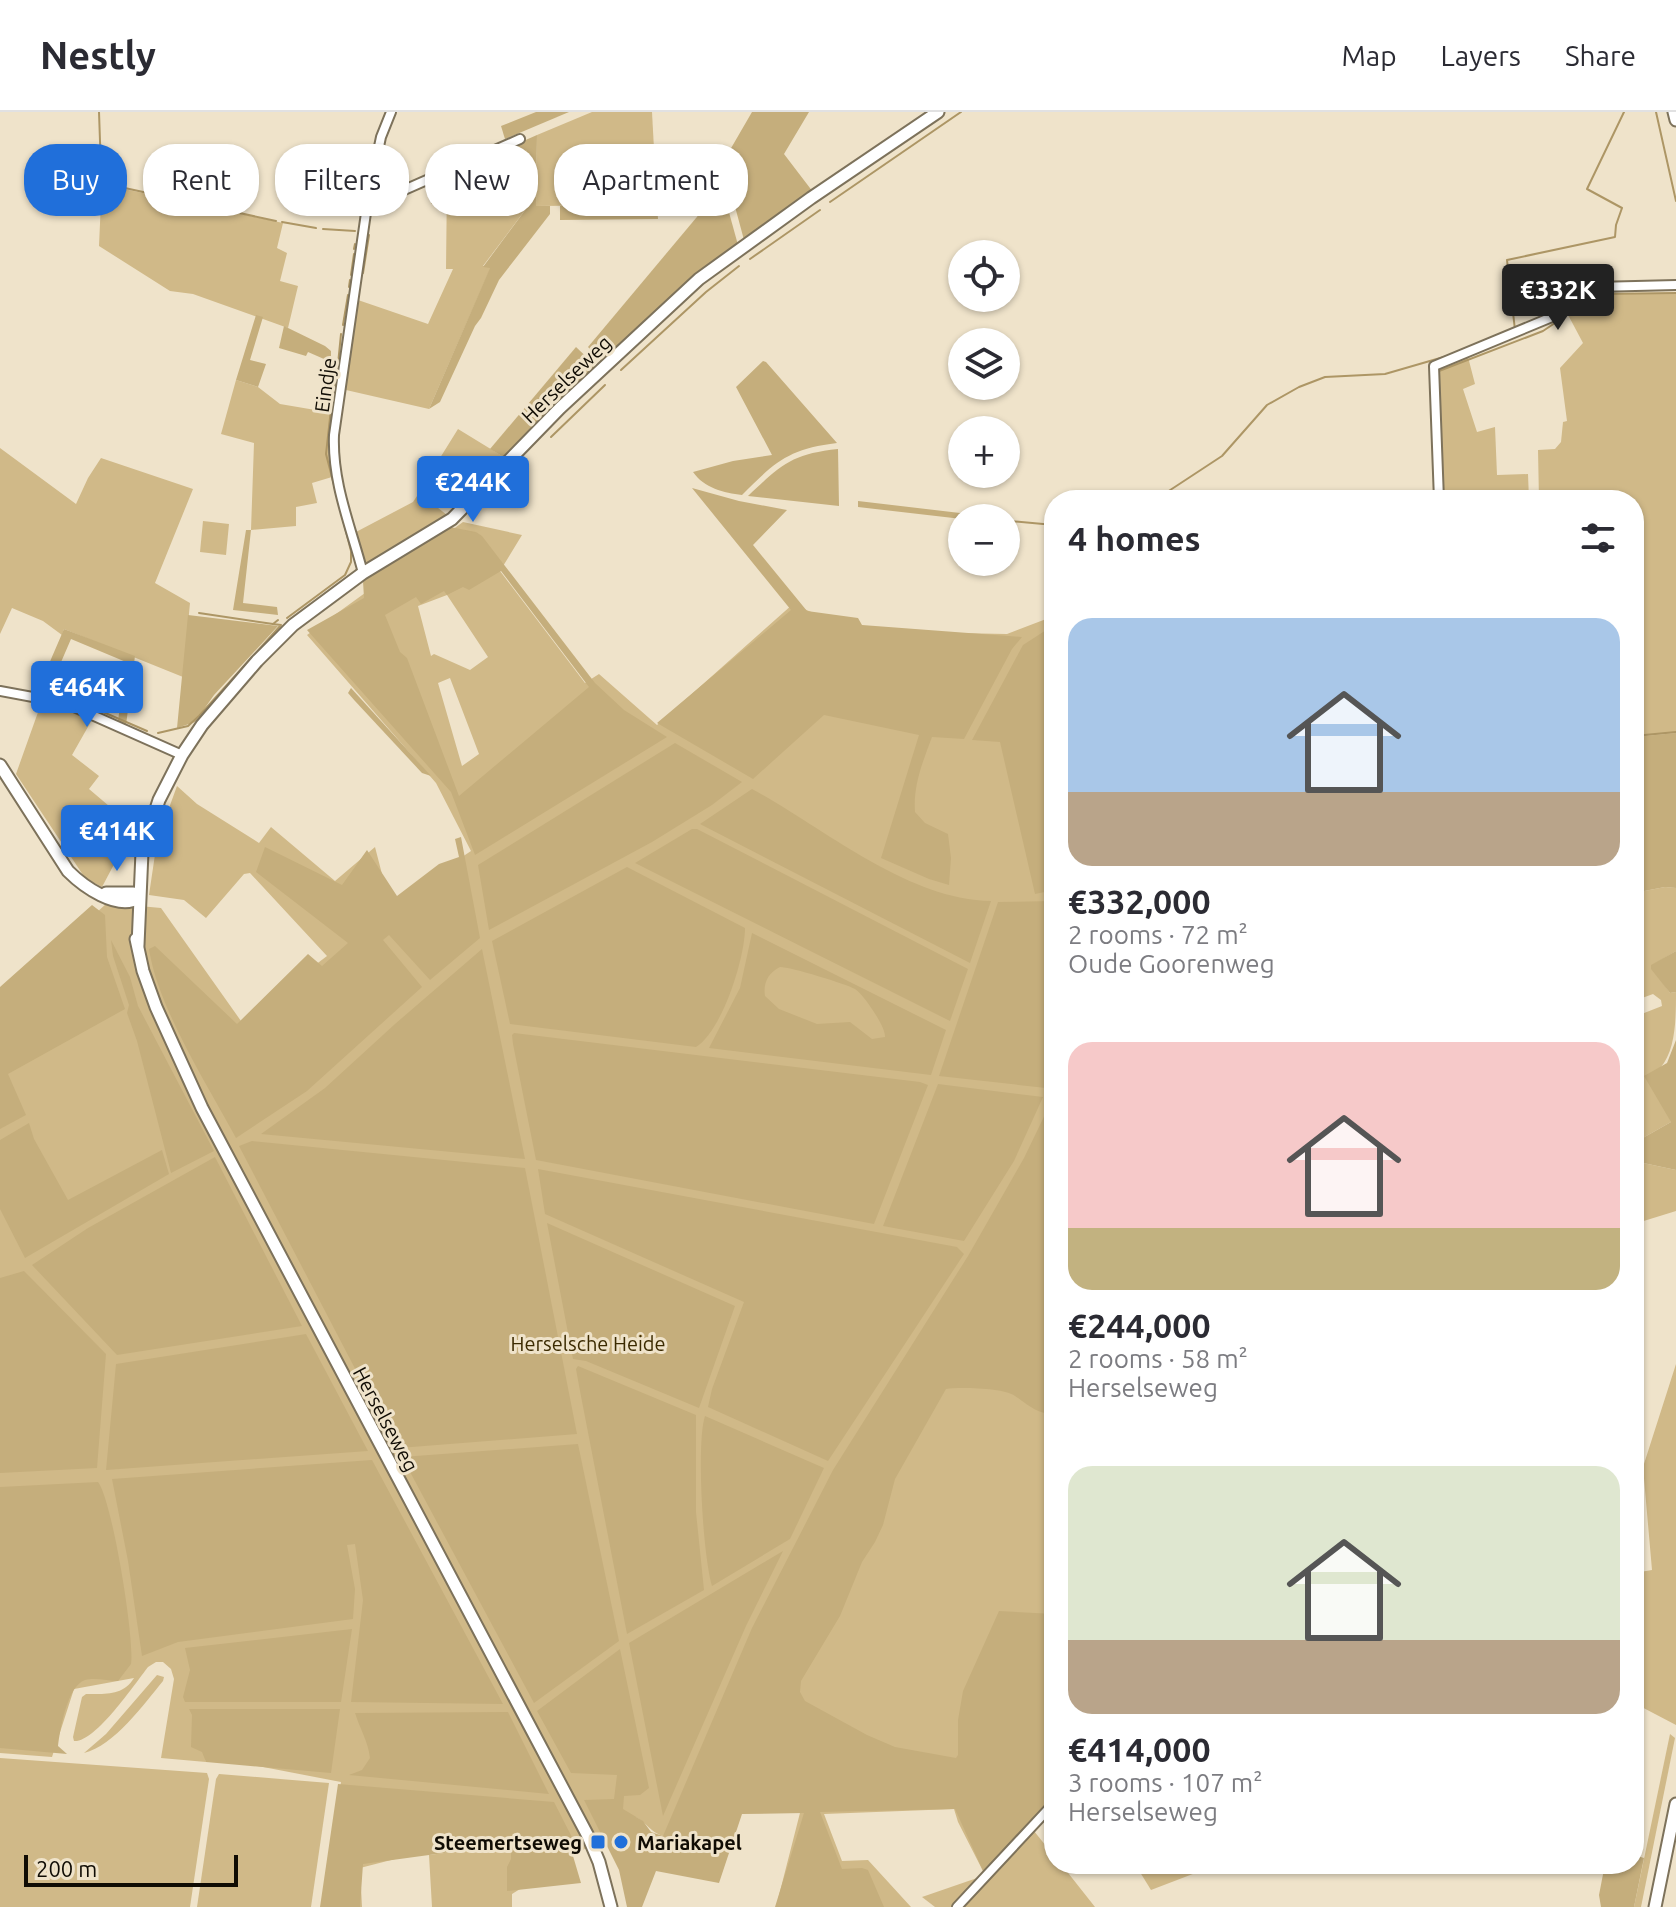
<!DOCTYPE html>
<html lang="en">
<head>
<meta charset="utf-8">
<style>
  :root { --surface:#fff; --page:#f2f2f3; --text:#2b2b33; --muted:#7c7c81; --line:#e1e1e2; --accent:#206fda }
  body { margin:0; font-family:Ubuntu,sans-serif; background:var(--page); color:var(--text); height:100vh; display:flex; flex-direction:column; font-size:30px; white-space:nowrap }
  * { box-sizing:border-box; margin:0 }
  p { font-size:26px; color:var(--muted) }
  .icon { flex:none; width:44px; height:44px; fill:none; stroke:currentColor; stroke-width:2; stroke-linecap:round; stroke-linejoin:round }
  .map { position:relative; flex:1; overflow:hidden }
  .panel { position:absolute; left:1044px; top:378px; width:600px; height:1384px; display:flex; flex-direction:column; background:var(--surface); border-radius:32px; box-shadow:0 2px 6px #0004 }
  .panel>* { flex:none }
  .guide { position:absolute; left:24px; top:32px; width:760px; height:72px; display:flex; gap:16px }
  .tools { position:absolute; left:948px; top:128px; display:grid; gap:16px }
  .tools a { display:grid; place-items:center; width:72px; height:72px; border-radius:50%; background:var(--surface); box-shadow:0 2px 6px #0004; font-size:40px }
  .scale { position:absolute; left:24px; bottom:20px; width:214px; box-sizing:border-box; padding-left:8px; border:4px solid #100c04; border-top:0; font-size:22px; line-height:28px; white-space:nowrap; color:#100c04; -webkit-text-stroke:6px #efe3ca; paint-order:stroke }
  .price { position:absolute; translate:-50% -68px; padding:0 18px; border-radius:8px; background:var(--accent); color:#fff; font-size:26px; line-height:52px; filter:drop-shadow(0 2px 4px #0008) }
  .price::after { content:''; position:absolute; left:50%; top:48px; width:24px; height:18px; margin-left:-12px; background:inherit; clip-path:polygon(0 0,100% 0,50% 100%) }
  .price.selected { background:#222; color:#fff }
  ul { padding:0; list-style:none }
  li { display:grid; align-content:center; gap:16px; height:424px; padding:0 24px }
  li span { display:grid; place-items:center; height:248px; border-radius:24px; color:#555 }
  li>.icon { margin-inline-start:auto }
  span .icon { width:144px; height:144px; fill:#fffc; stroke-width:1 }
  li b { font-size:34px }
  h2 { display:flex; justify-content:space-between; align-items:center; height:96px; padding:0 24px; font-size:34px }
  .pill { padding:0 28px; border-radius:32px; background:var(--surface); box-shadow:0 2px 6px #0004; font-size:28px; line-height:72px }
  .pill.selected { background:var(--accent); color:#fff }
  header { display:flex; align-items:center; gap:48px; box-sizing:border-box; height:112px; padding:0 40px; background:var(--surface); border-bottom:2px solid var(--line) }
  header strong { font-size:38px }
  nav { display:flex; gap:44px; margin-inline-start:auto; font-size:28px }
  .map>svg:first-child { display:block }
  .green { fill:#d0b988; fill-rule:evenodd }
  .forest { fill:#c5ae7c; fill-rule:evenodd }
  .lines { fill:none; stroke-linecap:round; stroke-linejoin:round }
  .stream { stroke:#ad9665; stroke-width:2 }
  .street-casing { stroke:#7d725b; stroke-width:12 }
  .secondary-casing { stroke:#7d725b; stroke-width:15 }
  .street { stroke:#fff; stroke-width:8 }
  .secondary { stroke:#fff; stroke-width:11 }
  .poi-dot { fill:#206fda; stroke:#efe3ca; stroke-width:3 }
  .labels { text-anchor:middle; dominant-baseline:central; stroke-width:6; stroke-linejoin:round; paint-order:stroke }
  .street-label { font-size:20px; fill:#100c04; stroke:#efe3ca }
  .park-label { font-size:20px; fill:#3b2a00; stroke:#efe3ca }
  .poi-label { font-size:20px; font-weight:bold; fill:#100c04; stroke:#efe3ca; text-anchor:end }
</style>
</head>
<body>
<header>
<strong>Nestly</strong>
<nav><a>Map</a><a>Layers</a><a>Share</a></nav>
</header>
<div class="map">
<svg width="1676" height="1795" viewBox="0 0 1676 1795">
  <rect width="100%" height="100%" fill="#efe3ca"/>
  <g class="green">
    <polygon points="592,0 652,0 657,93 536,94 537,23"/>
    <polygon points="527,37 526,97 483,154 491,155 429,297 346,278 358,188 428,212 453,157 446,157 447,70"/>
    <polygon points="102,66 110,74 283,111 277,136 287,141 280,169 298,174 288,216 193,182 170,179 99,134"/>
    <polygon points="1676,181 1676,621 1634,625 1634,388 1539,388 1538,338 1555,337 1561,330 1563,310 1567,309 1560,256 1583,231 1566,199 1579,190 1598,182"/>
    <polygon points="1468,245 1475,272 1463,277 1477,320 1495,315 1497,363 1528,362 1529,388 1444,388 1438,256"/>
    <polygon points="236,268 258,275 280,292 333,301 328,336 332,365 312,371 317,391 296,395 296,414 251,418 254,331 221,322"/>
    <polygon points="458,317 507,347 489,368 475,355 459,371 435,354"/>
    <polygon points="0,336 76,392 88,366 101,346 193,377 155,471 190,491 183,565 64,517 62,523 43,509 12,496 0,522"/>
    <polygon points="419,381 447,403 366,453 356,420 413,390"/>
    <polygon points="203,409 229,412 226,443 200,440"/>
    <path d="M463,410L522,423L500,459L585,571L599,562L657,613L793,492L854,519L1007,522L1054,504V1685L984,1761L958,1710L954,1697L824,1702L842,1749L868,1748L911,1795H776L802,1693L752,1696L663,1724C650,1720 647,1711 636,1705L512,1782V1795H432L429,1743L474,1737H434L360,1756L362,1795H324L341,1670L205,1644L206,1650L161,1646L174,1567L171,1557L163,1550H156L148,1555C134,1573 95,1631 74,1629L73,1625L82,1585L86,1582C105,1582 123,1584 134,1566L74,1577L52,1645L0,1641V889L107,791L161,796L241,909L327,844L250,761L244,762L206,806L184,788L149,783L157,729L177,674L197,692L259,731L271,715L335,769L375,735L390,793L471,739L436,671L307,523ZM447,483L488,545L470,558L434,542L431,544L418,494ZM450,566L479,642L462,654L438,571Z"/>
    <polygon points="42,589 93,606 72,643 99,664 89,677 109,694 103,705 129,724 102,775 85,766 16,662"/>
    <path d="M1665,775L1676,776V839L1651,854L1670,881L1676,880C1676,905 1676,939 1660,956L1671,1010L1634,1031V905L1662,894L1661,888L1653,882L1634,889V864H1644L1643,853L1634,851V781Z"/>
    <polygon points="1634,1049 1676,1058 1676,1099 1634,1112"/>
    <polygon points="1676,1252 1676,1613 1634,1591 1634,1461 1652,1458 1643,1355"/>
    <path d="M157,1563L164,1565L163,1569C144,1592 114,1634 84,1641L106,1622Z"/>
    <polygon points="1670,1622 1675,1626 1641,1795 1634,1795"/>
    <polygon points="0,1646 207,1661 209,1667 190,1795 0,1795"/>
    <polygon points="219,1662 329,1671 311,1795 197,1795 216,1667"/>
    <polygon points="1034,1719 1054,1744 1054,1752 1061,1752 1095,1795 962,1795"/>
    <polygon points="1135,1752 1210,1752 1211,1755 1151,1778"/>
    <polygon points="980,1765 952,1795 935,1795 922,1785"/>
  </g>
  <g class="forest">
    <polygon points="536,0 569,0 505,27 501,14"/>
    <polygon points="752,0 809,0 784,42 813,80 744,128 723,50"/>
    <polygon points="537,23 536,94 550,94 550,102 499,168 481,206 475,214 440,290 429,297 490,156 483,155 526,97 527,38 444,71 441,91 431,92 434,68"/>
    <polygon points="722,75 738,133 602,250 588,235"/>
    <polygon points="657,93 658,107 560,108 560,94"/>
    <polygon points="256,203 263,205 250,248 266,252 258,275 236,268"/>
    <polygon points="284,214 325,234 331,239 331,244 324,247 308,240 306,244 279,236"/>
    <polygon points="576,235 597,255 507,347 490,337"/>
    <path d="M763,249L766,250L837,331C788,337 775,350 742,383C724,381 704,376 693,360L733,349L772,343L736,275Z"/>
    <path d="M838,337L839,394L748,384C781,353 791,342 838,337Z"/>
    <path d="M692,376L739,389L787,398L753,433L807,499L858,506L862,513L1022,525L1012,537L964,627L932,625C923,649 913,673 915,700L925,711L948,722L951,746L949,773L929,767L881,746L919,623L824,603L753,667L657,611L791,498Z"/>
    <polygon points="858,389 994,405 1000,406 962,407 858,395"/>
    <path d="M450,415L476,420L482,424L595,571L624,598L667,625L475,743L451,680L307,518L364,486L363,469ZM501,459L589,575L459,684L407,546L400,540L385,503L416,485L421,492L444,479L447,483L463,475L469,478Z"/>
    <polygon points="246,418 251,418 243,491 277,495 278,503 233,498"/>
    <polygon points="188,503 278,514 214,583 195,610 177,616"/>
    <polygon points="1054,513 1054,778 1035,782 1000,630 972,628 1023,533"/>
    <polygon points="64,517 135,544 126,613 118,609 126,550 71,527 46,585 36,582"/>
    <polygon points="351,576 431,664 422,661 355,589 348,581"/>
    <polygon points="1676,621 1676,776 1665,775 1634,781 1634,625"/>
    <polygon points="675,631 742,670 712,693 652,730 489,818 478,753"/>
    <path d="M752,677C824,716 907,788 991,789L970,851L700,712Z"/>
    <polygon points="692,717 697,717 968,857 950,909 635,751"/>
    <path d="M461,725L480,826L430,868L389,823L383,828L422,875L307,979L236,1026C207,972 158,896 149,837L155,834L237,912L308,842L322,854L348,831L256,760L265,735L342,773L367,738L397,784L439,752L459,745L455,727Z"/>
    <path d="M627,755L745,816C745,846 722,919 696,935L510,912L492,829Z"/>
    <polygon points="1054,789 1054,959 1046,976 939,964 998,790"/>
    <polygon points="92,793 105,803 107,845 125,897 8,962 26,1003 0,1017 0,875"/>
    <path d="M752,821L946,918L931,963L709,936L740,876ZM780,855C791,855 846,872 855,877C864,883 886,915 885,925L872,927L850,910L817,912L779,897L765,884C763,871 768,861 780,855Z"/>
    <polygon points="111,828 130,865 138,894 214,1039 171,1061 137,929 127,901 129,893 113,844"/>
    <polygon points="482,837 525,1047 261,1022 325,976 395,912"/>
    <polygon points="1676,839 1676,880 1670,881 1651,857 1651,853"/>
    <polygon points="514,921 920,970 928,973 874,1112 536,1048 513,932 512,923"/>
    <polygon points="1676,928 1676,1058 1634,1049 1634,1031 1671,1010 1644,964 1667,951"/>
    <polygon points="938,972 1043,985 1014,1049 964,1129 883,1114"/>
    <path d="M1052,988H1054V1302C1035,1301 1029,1293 1015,1284C1004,1276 960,1275 946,1277L895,1367L883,1413L875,1430L862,1450L840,1504L801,1569L800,1580L805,1589L867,1623L895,1635L956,1646L958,1643V1608L963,1579L999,1499L1054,1502V1687L984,1761L955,1697L820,1700L842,1757L862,1756L868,1758L884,1795H775L804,1701L742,1702L719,1771L656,1759L642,1795H627L619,1758L584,1688L614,1687L617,1663L571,1661L537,1599L620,1537L649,1676L640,1683L624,1684L623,1697L643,1709L651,1720L663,1724L752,1516L833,1358L968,1144L1024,1046Z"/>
    <polygon points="29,1011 34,1027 68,1088 162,1038 169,1062 25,1146 0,1097 0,1028"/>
    <polygon points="252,1029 525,1056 577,1322 399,1336 362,1270 239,1034"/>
    <polygon points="215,1045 302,1214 117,1243 32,1153 88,1116"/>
    <polygon points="538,1057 957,1135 964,1142 828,1349 708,1295 712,1277 744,1190 545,1102"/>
    <polygon points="547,1111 735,1194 699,1296 586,1249 573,1247"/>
    <polygon points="24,1159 106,1242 97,1356 0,1361 0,1166"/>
    <polygon points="306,1222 368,1339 106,1358 116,1252"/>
    <polygon points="578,1254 696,1303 696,1400 704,1478 627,1522 580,1279 576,1257"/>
    <path d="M705,1304L824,1356L790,1427L712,1474C703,1445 696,1331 705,1304Z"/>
    <polygon points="578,1332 619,1529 534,1591 402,1345"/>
    <polygon points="372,1348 503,1592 351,1590 363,1488 355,1432 347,1433 355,1477 353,1507 178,1530 142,1544 128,1449 112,1367"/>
    <path d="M98,1370C112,1387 135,1528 131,1552L118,1569C108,1569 95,1565 85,1568C67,1574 60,1618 58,1634L67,1642L0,1636V1375Z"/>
    <polygon points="783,1439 746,1514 663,1704 629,1531"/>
    <polygon points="352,1517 341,1590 185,1590 183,1585 190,1558 185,1536"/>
    <polygon points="189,1597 340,1597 331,1661 206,1650 202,1640 191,1635 192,1603"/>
    <path d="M508,1600L549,1682L349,1663L362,1658L370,1646C368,1629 360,1617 355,1601Z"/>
    <polygon points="338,1672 554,1690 580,1741 573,1744 581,1771 507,1779 507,1755 511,1747 511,1735 507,1733 495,1734 363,1752 360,1795 320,1795"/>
    <polygon points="1634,1743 1644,1746 1634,1795 1601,1795 1599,1783 1605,1752 1634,1752"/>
  </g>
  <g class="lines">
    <g class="stream">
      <polyline points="99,0 101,58"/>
      <polyline points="1656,0 1676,89"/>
      <polyline points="101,61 104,68 111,73 276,109"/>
      <polyline points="830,90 961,0"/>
      <polyline points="282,110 316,116"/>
      <polyline points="323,117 355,119"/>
      <polyline points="354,137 355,132"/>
      <polyline points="750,147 820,98"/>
      <polyline points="363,161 369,123"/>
      <polyline points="351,163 354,142"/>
      <polyline points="349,175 350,168"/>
      <polyline points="1548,202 1581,178"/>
      <polyline points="343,213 348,183"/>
      <polyline points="1515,218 1507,148 1615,125 1616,113 1622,96 1587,77 1624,0"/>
      <polyline points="338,252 341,222"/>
      <polyline points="621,258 706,180 739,154"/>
      <polyline points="1439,259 1543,219 1598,182 1676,181"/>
      <polyline points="333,280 337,260"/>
      <polyline points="551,325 605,273"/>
      <polyline points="1155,388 1222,344 1267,293 1299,275 1325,265 1385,262 1454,242"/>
      <polyline points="1010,409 1054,413"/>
      <polyline points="199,501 273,512"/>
      <polyline points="287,506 345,463 351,450 351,439 326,342 332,288"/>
      <polyline points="38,580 52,584"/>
      <polyline points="89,594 147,619"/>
      <polyline points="158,621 188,614 199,604 281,513 273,512 278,508"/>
      <polyline points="1634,624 1676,620"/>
    </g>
    <g class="street-casing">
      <g id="street">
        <polyline points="368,87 395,82 520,27"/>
        <polyline points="1439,388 1434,254 1552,205 1579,184 1595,175 1676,173"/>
        <path d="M363,461C351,415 332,371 334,323L368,87L381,25L391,0"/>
        <polyline points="0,579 65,591 182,643"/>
        <polyline points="957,1795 1054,1691"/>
      </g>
    </g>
    <g class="secondary-casing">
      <g id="secondary">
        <polyline points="1674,0 1676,8"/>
        <path d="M0,653L68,759C83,774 117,799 139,786"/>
        <polyline points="106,781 133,781 139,786"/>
        <polyline points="136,827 143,859 156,895 202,996 588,1724 599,1750 611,1795"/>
        <polyline points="138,833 142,740 159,688 182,643 202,613 257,549 293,513 363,461 452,407 560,296 699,167 811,86 938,0"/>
        <polyline points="1655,1795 1676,1692"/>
      </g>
    </g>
    <use href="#street" class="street"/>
    <use href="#secondary" class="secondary"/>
  </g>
  <g class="poi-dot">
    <rect x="590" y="1722" width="16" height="16" rx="4"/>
    <circle cx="621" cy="1730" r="8"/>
  </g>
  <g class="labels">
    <g class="street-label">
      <text transform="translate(566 267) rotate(-44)">Herselseweg</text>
      <text transform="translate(325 273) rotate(-82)">Eindje</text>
      <text transform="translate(386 1307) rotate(62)">Herselseweg</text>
    </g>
    <g class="park-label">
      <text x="588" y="1231">Herselsche Heide</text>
    </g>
    <g class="poi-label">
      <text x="582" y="1730">Steemertseweg</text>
      <text x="637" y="1730" text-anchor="start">Mariakapel</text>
    </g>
  </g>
</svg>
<div class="tools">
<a><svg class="icon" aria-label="locate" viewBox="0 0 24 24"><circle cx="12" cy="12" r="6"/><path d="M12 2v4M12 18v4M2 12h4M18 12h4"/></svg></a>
<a><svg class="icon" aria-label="layers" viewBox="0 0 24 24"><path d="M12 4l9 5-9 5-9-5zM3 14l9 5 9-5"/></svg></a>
<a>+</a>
<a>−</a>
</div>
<div class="scale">200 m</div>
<b class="price selected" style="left:1558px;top:220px">€332K</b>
<b class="price" style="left:473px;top:412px">€244K</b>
<b class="price" style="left:87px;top:617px">€464K</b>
<b class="price" style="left:117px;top:761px">€414K</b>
<div class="guide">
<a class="pill selected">Buy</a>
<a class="pill">Rent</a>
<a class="pill">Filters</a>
<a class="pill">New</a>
<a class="pill">Apartment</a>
</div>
<section class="panel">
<h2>4 homes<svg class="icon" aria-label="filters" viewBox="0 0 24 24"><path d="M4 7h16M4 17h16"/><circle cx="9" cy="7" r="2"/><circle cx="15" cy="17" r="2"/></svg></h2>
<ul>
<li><span style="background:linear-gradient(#a9c7e8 70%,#b9a48a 0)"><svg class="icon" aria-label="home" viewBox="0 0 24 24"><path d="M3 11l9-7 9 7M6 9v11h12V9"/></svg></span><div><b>€332,000</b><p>2 rooms · 72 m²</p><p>Oude Goorenweg</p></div></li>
<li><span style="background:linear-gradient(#f6c9c9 75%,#c2b280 0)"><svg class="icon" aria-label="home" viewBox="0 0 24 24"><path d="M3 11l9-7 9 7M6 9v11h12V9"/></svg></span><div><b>€244,000</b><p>2 rooms · 58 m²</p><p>Herselseweg</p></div></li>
<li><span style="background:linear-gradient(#dfe7d0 70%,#b9a48a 0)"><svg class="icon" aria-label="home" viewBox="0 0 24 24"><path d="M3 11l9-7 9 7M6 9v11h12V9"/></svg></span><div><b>€414,000</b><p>3 rooms · 107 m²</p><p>Herselseweg</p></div></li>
</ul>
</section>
</div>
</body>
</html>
